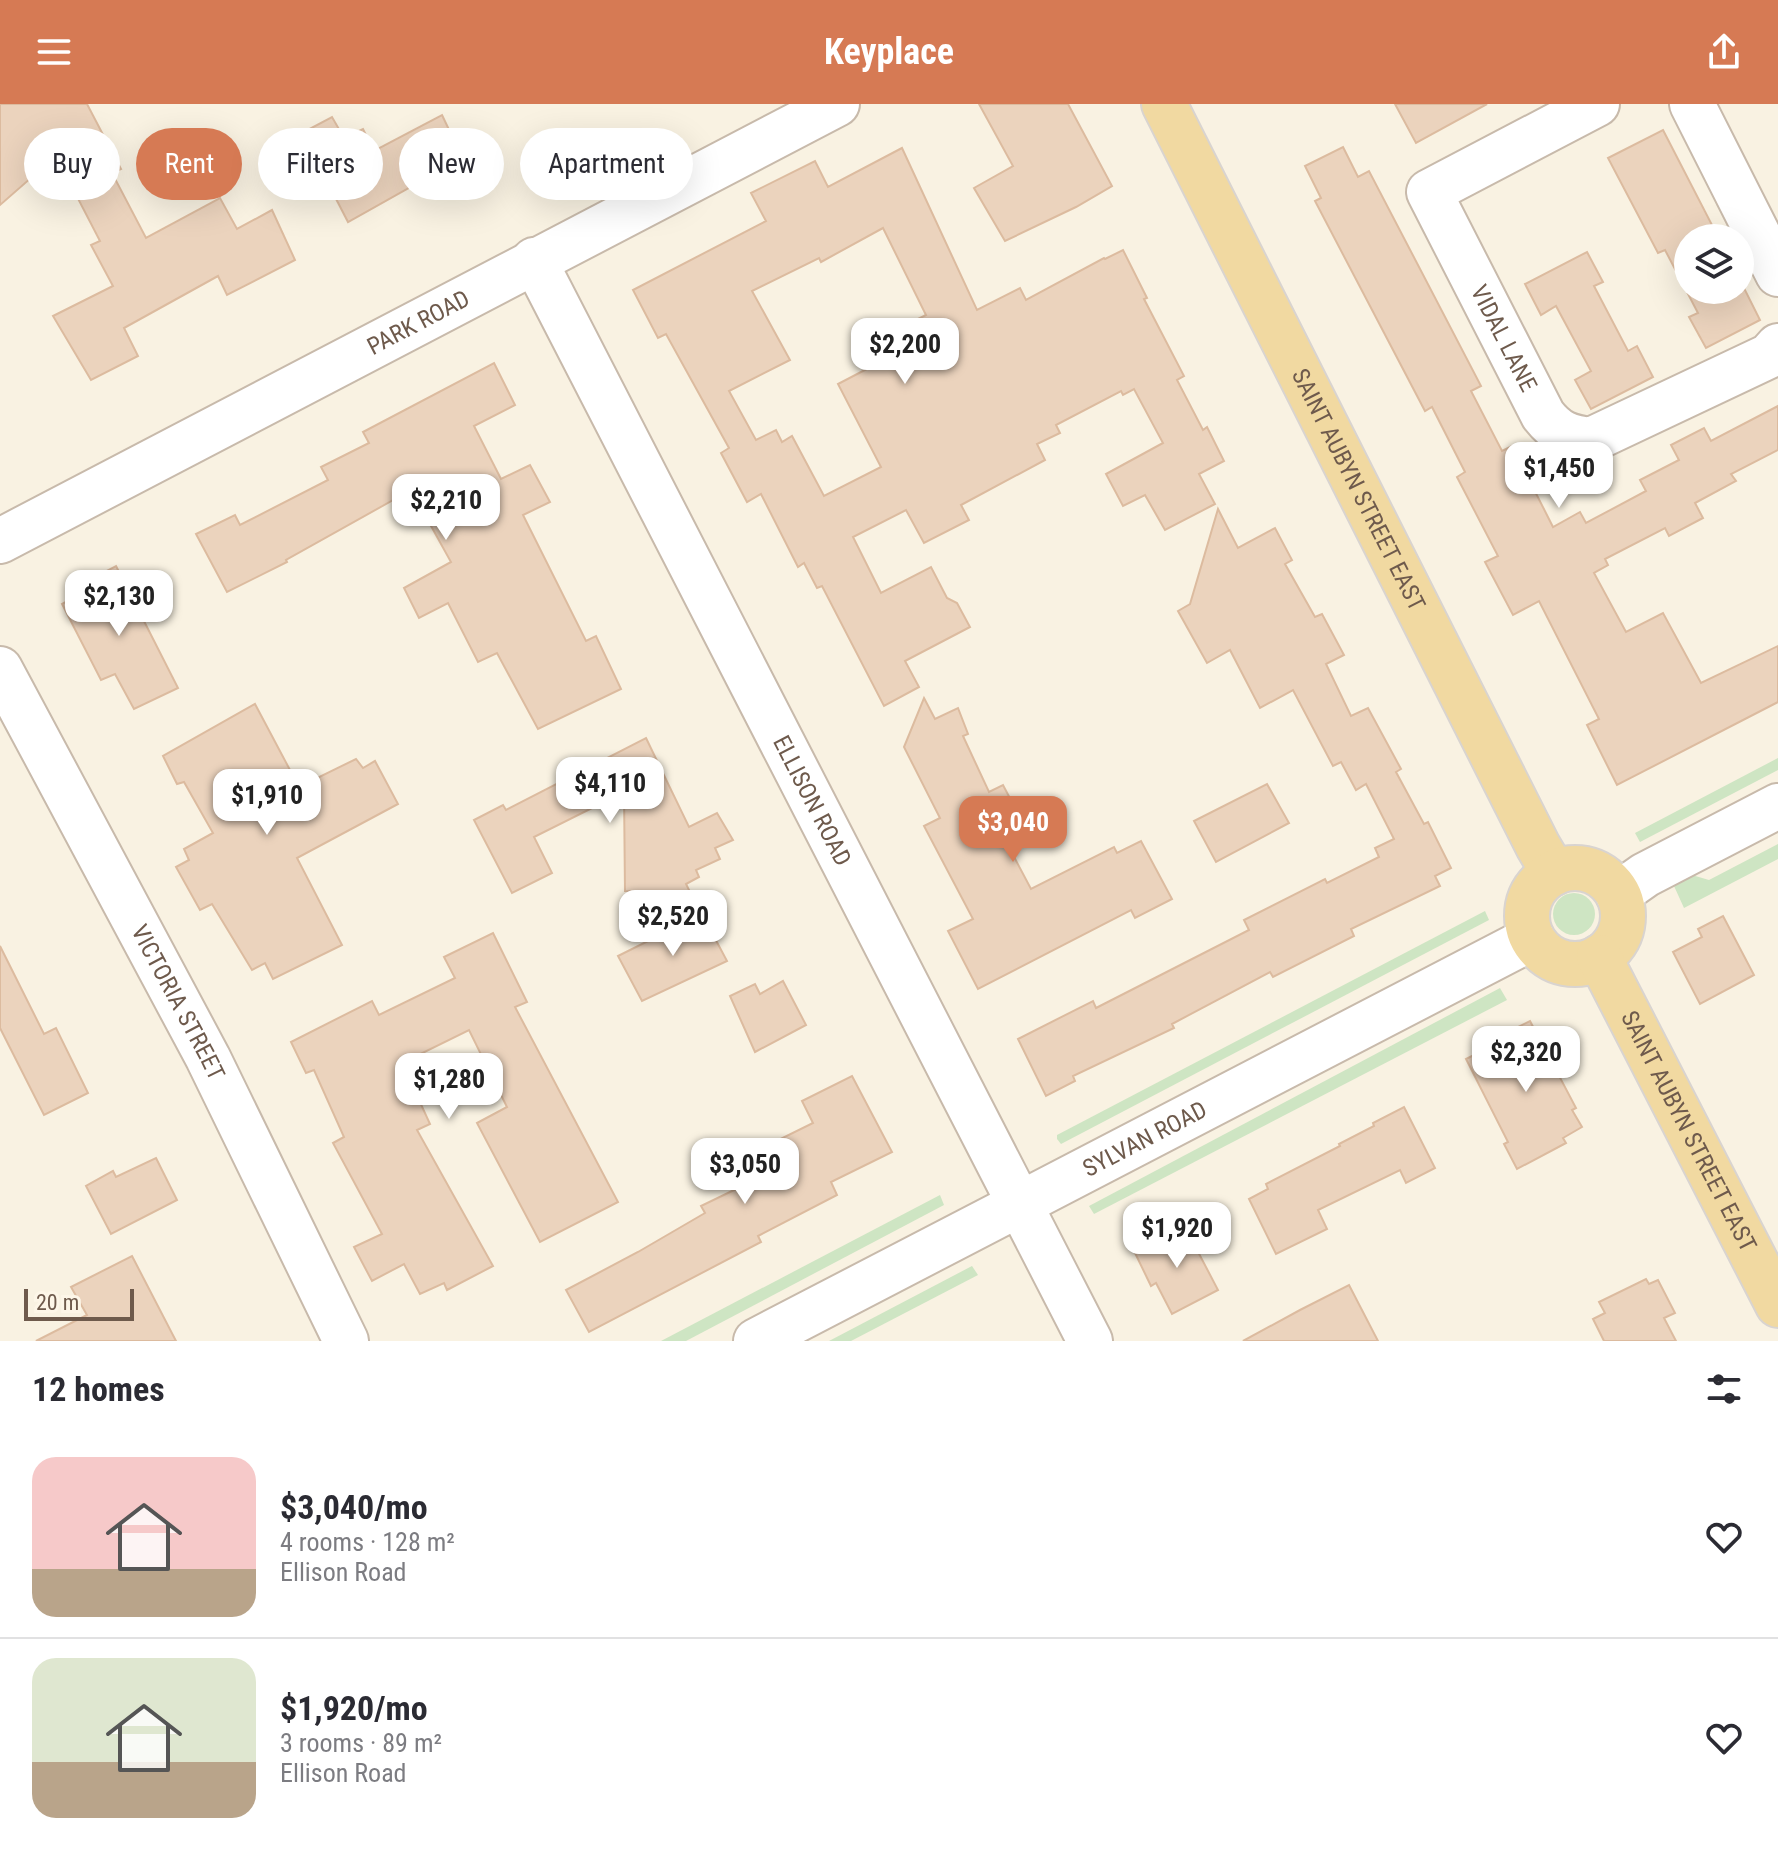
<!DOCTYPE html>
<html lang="en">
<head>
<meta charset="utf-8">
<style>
  :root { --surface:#fff; --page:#f7f7f7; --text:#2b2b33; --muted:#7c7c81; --line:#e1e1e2; --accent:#d67a54 }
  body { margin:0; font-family:"Roboto Condensed",sans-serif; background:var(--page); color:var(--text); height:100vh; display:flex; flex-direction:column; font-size:30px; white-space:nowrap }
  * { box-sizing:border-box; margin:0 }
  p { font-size:26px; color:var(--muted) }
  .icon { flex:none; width:44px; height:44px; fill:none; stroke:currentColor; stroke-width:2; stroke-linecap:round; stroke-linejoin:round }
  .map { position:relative; height:1237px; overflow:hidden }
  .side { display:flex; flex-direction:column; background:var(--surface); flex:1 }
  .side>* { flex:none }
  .guide { position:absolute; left:24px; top:24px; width:800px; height:72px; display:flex; gap:16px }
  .fabs { position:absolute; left:1674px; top:120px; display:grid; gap:16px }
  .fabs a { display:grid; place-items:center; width:80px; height:80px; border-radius:50%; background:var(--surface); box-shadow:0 8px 32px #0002; font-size:40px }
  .scale { position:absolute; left:24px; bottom:20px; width:110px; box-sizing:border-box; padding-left:8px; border:4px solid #6e5a4c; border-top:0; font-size:22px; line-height:28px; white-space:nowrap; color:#6e5a4c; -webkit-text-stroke:6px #fdf6e8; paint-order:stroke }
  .price { position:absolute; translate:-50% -68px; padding:0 18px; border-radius:16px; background:#fff; color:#222; font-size:26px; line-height:52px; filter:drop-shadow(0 2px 4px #0008) }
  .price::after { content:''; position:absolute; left:50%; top:48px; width:24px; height:18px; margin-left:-12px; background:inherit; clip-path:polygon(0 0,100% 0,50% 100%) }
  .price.active { background:var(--accent); color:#fff }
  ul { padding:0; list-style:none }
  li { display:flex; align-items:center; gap:24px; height:200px; padding:0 32px }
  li+li { border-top:2px solid var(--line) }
  li span { display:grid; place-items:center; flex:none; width:224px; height:160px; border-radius:24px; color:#555 }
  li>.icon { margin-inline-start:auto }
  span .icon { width:96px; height:96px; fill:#fffc; stroke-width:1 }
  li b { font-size:34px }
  h2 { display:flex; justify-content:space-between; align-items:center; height:96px; padding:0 32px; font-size:34px }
  .pill { padding:0 28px; border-radius:36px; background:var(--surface); box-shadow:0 8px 32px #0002; font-size:28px; line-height:72px }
  .pill.active { background:var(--accent); color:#fff }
  header { display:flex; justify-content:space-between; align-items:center; height:104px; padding:0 32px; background:var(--accent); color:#fff; font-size:36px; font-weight:700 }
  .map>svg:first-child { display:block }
  .green { fill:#cee5c3 }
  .building { fill:#ebd3bd; stroke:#dcbb9f; stroke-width:2; fill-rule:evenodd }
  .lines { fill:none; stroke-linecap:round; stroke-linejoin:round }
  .minor-casing { stroke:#c8baab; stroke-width:48 }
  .major-casing { stroke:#d9d4d0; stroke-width:48 }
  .minor { stroke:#fff; stroke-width:44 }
  .major { stroke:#f1d9a1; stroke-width:44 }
  .labels { text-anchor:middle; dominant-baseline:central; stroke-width:7; stroke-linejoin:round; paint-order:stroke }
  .street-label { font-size:24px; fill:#6e5a4c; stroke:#fdf6e8 }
</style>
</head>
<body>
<header><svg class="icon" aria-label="menu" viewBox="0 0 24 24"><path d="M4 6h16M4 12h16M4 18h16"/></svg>Keyplace<svg class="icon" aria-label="share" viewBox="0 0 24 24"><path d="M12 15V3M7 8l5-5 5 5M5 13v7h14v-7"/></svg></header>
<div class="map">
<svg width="1778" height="1237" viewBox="0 0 1778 1237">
  <rect width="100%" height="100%" fill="#f9f2e2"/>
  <g class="green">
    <polygon points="1778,654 1778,666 1640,738 1635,729"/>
    <polygon points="1778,740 1778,755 1684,804 1674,782 1692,771 1709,776"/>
    <circle cx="1574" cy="810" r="21"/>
    <polygon points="1485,807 1489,816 1061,1040 1057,1035 1057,1031"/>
    <polygon points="1500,884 1507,896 1094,1110 1089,1102"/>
    <polygon points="940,1091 944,1101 686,1237 661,1237"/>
    <polygon points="972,1162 978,1171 851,1237 829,1237"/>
  </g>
  <g class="building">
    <polygon points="0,0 87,0 121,65 112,69 146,134 220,94 237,125 272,106 295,156 227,191 218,172 124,224 138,252 91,276 53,212 113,182 91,141 100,137 56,52 0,101"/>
    <polygon points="979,0 1068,0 1112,82 1076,103 1005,137 974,84 1013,62"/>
    <polygon points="1395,0 1487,0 1416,39"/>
    <polygon points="442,11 470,70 431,88 425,75 348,118 302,29 332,13 344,34 363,25 374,47"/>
    <polygon points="1663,26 1712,121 1702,127 1706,134 1688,134 1688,186 1733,186 1734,189 1744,184 1760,216 1706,244 1689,213 1698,209 1665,146 1658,149 1608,54"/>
    <polygon points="1343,43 1358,73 1369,67 1481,282 1471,287 1502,347 1512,342 1553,423 1580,408 1586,419 1646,387 1640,376 1679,356 1671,341 1704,324 1711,337 1778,302 1778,346 1731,370 1736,377 1695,399 1703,414 1669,432 1665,424 1605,455 1608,461 1594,469 1626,528 1663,509 1701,579 1778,542 1778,598 1617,681 1587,621 1599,615 1539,497 1513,511 1485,458 1498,452 1457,373 1465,368 1432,303 1425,307 1315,97 1321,94 1305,62"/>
    <path d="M902,44L977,206L1020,184L1026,196L1104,154L1105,155L1123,146L1147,194L1144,195L1184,272L1177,276L1203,326L1207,323L1224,357L1199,370L1215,400L1165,426L1145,391L1123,402L1106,370L1163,339L1134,285L1123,291L1121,287L1056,321L1060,329L1037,340L1045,356L961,401L969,416L924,439L906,406L853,433L881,489L931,463L947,494L957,499L970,523L905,557L919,583L884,602L822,482L817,484L804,459L798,463L761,390L747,398L721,349L729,344L666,230L658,234L633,186L766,117L751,89L815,57L828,83ZM883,124L926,211L900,224L909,243L838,280L881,363L824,392L792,332L782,338L776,326L756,336L729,287L790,256L752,187L819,154L821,158Z"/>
    <polygon points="1587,148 1603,178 1594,182 1628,247 1637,242 1653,273 1591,305 1575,276 1591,267 1556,202 1541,211 1525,180"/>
    <polygon points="494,259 515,301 474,322 501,375 530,361 550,398 523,411 586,537 596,532 621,585 538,625 497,549 478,558 448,499 419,514 404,484 451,458 411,386 286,456 287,458 227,488 196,430 235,411 240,421 328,376 321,363 369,339 363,328"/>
    <polygon points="1218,405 1238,444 1275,424 1292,456 1285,460 1315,513 1322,510 1344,551 1326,560 1351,612 1368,604 1401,665 1396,668 1424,720 1428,718 1451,764 1435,772 1440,782 1351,825 1354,832 1273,873 1270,868 1172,920 1174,924 1073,972 1075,977 1046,992 1018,935 1093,897 1096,904 1249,826 1244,816 1325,775 1327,779 1379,753 1375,744 1394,735 1366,680 1356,686 1341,658 1333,662 1293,586 1260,604 1230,546 1207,559 1178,507 1190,500"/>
    <polygon points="116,462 178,584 134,605 115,570 101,576 62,500 81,490 76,483"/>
    <polygon points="924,594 935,615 958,604 968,630 963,632 989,688 1003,681 1023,719 1002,730 1031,785 1114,743 1117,749 1141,737 1172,795 1135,814 1131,806 978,885 948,827 973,815 924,722 940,714 904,643"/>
    <polygon points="255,600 299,683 356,655 363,664 375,657 398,700 297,754 342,841 273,875 265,859 252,866 212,800 200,806 176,763 189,756 184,745 213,729 184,678 177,680 163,652"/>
    <polygon points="646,634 689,723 717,709 733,736 715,744 720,755 696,766 699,773 686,780 691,790 625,787 624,688 534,733 552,769 512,789 474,716 503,701 506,706"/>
    <polygon points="1267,680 1289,719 1216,758 1194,717"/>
    <polygon points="702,810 727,857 642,897 618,852"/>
    <polygon points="1723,812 1754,871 1700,900 1673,848 1702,833 1698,825"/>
    <polygon points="493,829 527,898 515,903 618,1098 540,1138 477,1019 507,1003 469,926 402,959 430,1020 417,1026 493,1162 447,1186 444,1179 420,1190 404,1160 372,1177 354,1143 382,1130 333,1039 344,1033 314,966 306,969 291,938 372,897 379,911 455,874 444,853"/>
    <polygon points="0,842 44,930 56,924 88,989 44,1011 0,924"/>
    <polygon points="783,877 806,921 755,948 730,892 755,880 760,890"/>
    <polygon points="1530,917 1541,938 1546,935 1561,966 1557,968 1576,1004 1572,1006 1582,1023 1563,1034 1566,1039 1517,1065 1504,1040 1508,1038 1466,955 1500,938 1498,933"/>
    <polygon points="852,972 892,1048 831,1078 837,1091 758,1132 761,1138 589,1228 566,1186 638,1148 705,1109 701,1102 759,1074 748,1051 813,1019 802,997"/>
    <polygon points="1404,1003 1435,1064 1406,1079 1400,1066 1318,1106 1327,1125 1276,1150 1249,1095 1268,1085 1266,1080 1340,1042 1339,1040 1374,1022 1373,1019"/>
    <polygon points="156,1054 177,1096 111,1130 86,1082 113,1067 116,1073"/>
    <polygon points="1185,1123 1218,1186 1172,1210 1156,1179 1151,1182 1135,1149"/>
    <polygon points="132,1152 176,1237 36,1237 87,1211 71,1183"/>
    <polygon points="1646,1175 1649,1180 1658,1176 1675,1209 1664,1214 1676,1237 1604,1237 1593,1215 1605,1209 1599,1198"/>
    <polygon points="1349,1181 1378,1237 1243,1237 1300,1206"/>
  </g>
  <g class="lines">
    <g class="minor-casing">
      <g id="minor">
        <path id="s1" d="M1597,0L1429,88L1543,311C1557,329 1568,333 1591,336L1769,252L1778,242"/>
        <polyline points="1692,0 1778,170"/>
        <path id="s2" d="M534,156L1090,1237"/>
        <path id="s3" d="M0,437L837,0"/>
        <path id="s4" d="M0,565L208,954L346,1237"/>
        <polyline points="1618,790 1645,771 1778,702"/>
        <path id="s5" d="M756,1237L1532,834"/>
      </g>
    </g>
    <g class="major-casing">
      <g id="major">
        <path id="s6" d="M1164,0L1538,742L1554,769"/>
        <circle cx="1575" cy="812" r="48"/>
        <path id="s7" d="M1599,853L1778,1201"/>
      </g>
    </g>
    <use href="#minor" class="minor"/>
    <use href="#major" class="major"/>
  </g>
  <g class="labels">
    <g class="street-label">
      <text stroke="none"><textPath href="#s3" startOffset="472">PARK ROAD</textPath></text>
      <text stroke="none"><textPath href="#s1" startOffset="354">VIDAL LANE</textPath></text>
      <text stroke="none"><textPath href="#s6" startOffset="432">SAINT AUBYN STREET EAST</textPath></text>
      <text stroke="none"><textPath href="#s2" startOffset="608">ELLISON ROAD</textPath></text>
      <text stroke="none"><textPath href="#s4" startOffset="378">VICTORIA STREET</textPath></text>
      <text stroke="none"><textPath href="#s7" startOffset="196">SAINT AUBYN STREET EAST</textPath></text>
      <text stroke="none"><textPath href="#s5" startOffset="438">SYLVAN ROAD</textPath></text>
    </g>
  </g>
</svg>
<div class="fabs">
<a><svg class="icon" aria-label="layers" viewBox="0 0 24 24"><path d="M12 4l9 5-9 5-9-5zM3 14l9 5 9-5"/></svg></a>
</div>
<div class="scale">20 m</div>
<b class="price" style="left:905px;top:282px">$2,200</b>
<b class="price" style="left:1559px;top:406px">$1,450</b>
<b class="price" style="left:446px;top:438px">$2,210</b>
<b class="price" style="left:119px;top:534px">$2,130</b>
<b class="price" style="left:610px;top:721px">$4,110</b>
<b class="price" style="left:267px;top:733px">$1,910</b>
<b class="price active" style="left:1013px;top:760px">$3,040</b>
<b class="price" style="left:673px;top:854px">$2,520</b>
<b class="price" style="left:1526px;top:990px">$2,320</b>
<b class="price" style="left:449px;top:1017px">$1,280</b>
<b class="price" style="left:745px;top:1102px">$3,050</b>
<b class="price" style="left:1177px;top:1166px">$1,920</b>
<div class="guide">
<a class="pill">Buy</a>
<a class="pill active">Rent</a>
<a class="pill">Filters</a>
<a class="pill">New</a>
<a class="pill">Apartment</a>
</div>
</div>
<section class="side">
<h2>12 homes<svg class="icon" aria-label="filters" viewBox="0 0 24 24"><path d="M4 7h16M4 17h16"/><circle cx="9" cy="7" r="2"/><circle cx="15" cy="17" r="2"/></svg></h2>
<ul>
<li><span style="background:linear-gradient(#f6c9c9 70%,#b9a48a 0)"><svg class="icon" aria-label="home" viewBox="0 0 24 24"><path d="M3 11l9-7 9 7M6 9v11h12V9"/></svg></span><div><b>$3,040/mo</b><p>4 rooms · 128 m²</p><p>Ellison Road</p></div><svg class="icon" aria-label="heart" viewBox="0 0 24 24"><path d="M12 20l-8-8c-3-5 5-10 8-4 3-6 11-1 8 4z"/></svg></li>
<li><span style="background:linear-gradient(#dfe7d0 65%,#b9a48a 0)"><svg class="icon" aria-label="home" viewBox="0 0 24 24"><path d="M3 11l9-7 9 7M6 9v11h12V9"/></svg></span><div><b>$1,920/mo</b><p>3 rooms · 89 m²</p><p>Ellison Road</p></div><svg class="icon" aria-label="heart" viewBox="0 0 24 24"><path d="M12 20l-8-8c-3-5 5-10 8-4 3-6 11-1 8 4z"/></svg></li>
</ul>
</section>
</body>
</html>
